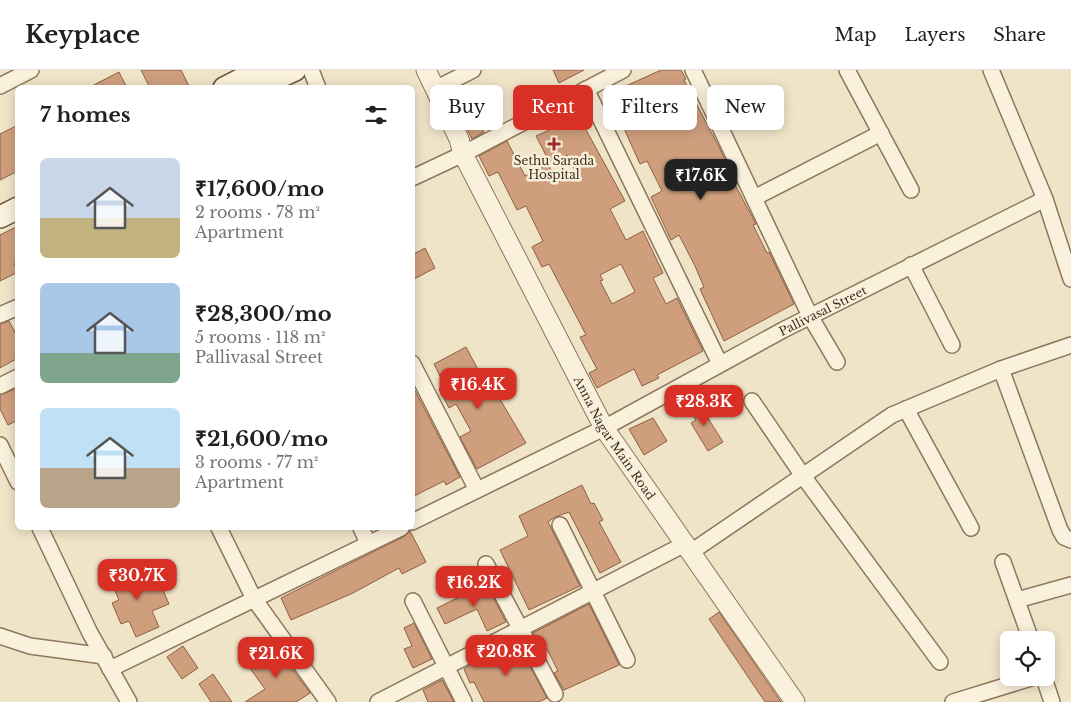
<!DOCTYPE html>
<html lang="en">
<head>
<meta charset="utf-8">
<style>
  :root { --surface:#fff; --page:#f2f2f2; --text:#202124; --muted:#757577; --line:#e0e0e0; --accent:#d93025 }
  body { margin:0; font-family:"Libre Baskerville",serif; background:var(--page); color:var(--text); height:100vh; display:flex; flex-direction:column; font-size:19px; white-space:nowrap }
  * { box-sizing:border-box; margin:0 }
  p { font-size:16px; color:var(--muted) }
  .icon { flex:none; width:28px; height:28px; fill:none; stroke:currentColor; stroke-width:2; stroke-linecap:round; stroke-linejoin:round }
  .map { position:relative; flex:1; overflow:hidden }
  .sheet { position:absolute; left:15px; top:15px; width:400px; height:445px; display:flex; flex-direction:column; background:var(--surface); border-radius:8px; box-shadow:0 2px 12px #0003 }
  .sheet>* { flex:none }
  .top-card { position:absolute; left:430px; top:15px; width:475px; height:45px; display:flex; gap:10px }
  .tools { position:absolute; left:1000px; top:561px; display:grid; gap:10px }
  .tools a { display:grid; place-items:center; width:55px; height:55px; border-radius:8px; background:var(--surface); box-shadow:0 2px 12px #0003; font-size:25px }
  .price { position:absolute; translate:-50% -42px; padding:0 11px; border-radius:10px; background:var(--accent); color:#fff; font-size:16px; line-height:32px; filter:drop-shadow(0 1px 2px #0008) }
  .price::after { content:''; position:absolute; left:50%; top:30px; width:15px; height:11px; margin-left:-8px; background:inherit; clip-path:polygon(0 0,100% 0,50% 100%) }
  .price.current { background:#222; color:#fff }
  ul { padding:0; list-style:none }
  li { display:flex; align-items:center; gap:15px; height:125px; padding:0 25px }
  li span { display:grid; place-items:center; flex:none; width:140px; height:100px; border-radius:8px; color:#555 }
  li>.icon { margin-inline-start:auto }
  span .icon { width:60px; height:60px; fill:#fffc; stroke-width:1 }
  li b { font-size:21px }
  h2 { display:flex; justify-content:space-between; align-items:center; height:60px; padding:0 25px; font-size:21px }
  .tag { padding:0 18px; border-radius:8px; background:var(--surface); box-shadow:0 2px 12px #0003; font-size:18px; line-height:45px }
  .tag.current { background:var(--accent); color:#fff }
  header { display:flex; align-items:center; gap:30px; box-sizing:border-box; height:70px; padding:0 25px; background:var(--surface); border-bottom:1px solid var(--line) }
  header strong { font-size:24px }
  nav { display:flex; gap:28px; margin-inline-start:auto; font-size:18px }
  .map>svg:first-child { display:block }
  .building { fill:#cf9f7d; stroke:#8d5f41; fill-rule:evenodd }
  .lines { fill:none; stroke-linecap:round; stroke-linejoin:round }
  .minor-casing { stroke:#8d765c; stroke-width:18 }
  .tertiary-casing { stroke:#8d765c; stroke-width:21 }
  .secondary-casing { stroke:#6f573f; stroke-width:24 }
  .minor { stroke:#faf1dc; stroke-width:15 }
  .tertiary { stroke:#faf1dc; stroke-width:19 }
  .secondary { stroke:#faf1dc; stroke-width:21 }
  .poi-dot { fill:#9e2a2b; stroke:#f7eed8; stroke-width:2 }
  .labels { text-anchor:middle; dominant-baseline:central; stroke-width:5; stroke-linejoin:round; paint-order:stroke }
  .poi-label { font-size:12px; fill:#3d2e20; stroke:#f7eed8 }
  .street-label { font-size:12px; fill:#3d2e20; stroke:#f7eed8 }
</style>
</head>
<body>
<header>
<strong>Keyplace</strong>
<nav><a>Map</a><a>Layers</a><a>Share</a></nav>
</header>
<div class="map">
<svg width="1071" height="632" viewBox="0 0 1071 632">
  <rect width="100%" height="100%" fill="#f0e4c8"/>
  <g class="building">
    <polygon points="141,0 181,0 190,18 150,18"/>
    <polygon points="553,0 584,0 559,13"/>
    <polygon points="661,0 681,0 686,9 684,10 721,81 732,106 731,107 756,154 753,155 767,183 769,182 794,234 724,271 700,219 704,217 695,196 679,165 671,170 651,127 662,121 647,91 640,94 618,45 615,46 604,26"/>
    <polygon points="119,2 127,18 88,18"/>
    <polygon points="471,37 484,62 472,69 459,43"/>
    <path d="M579,47L625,131L610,139L626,170L643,161L663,203L653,208L666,234L677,228L703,281L657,305L659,308L642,316L634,299L597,318L589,303L597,299L580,267L586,265L549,194L542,197L532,177L543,171L526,136L517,140L498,102L489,106L479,86L507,71L525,106L548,94L557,113L576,103L567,85L550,93L536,66ZM621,194L635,222L612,234L600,211L603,210L600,205Z"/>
    <polygon points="18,55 18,101 0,110 0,64"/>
    <polygon points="18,156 18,192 14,194 18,202 0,211 0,165"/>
    <polygon points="425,178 435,198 412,210 412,185"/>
    <polygon points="9,251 18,268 18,288 0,298 0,254"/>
    <polygon points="466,277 491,324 495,321 526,373 477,399 460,367 471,361 456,334 449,338 439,319 445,316 434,294"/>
    <polygon points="412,315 460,407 446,415 444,411 412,427"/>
    <polygon points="18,318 18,350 8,355 0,339 0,325"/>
    <polygon points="697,331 723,372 708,381 691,353 696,350 687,337"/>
    <polygon points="653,348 667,371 644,385 629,359"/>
    <polygon points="582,415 591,434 594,433 603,450 599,452 621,492 600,503 569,442 555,447 548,452 580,516 529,540 500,480 528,466 519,446"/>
    <polygon points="410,461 426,492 402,504 399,498 353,523 291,550 281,528 405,466"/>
    <polygon points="131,495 141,519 159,511 169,534 152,541 159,557 136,567 129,551 121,554 112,533 119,530 108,505"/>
    <polygon points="486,514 506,552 487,561 477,539 445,554 437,538"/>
    <polygon points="589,534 619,595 564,620 554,603 558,601 547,579 543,581 533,563"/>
    <polygon points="719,542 781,632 765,632 709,549"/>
    <polygon points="414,553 432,589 413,598 404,579 412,576 404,558"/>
    <polygon points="516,571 547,628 539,632 484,632 474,612 470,613 464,599"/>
    <polygon points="274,575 310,623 296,632 245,632 265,619 247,594"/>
    <polygon points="183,576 198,598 182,609 167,587"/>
    <polygon points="213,604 232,632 211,632 199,614"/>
    <polygon points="442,610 454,632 428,632 423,620"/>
  </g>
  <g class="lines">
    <g class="minor-casing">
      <g id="minor">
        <polyline points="311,0 318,18"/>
        <polyline points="693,0 810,246 837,292"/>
        <polyline points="847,0 911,120"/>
        <polyline points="991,0 1045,129 1071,209"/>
        <polyline points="0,16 31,0"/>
        <polyline points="435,19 473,0"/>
        <polyline points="586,19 720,294"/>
        <polyline points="412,108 463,84 623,0"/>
        <polyline points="754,128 881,63"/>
        <polyline points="911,195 952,275"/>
        <polyline points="0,245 18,237"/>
        <polyline points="412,293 477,420"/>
        <polyline points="1001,299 1060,460 1064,467 1071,470"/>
        <polyline points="0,316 18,307"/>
        <polyline points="752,331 803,406 940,592"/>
        <polyline points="906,339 971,458"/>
        <polyline points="0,375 18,412"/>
        <path id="s1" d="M412,452L604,358L783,260L1045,129"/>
        <polyline points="560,455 627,590"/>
        <polyline points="40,458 90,563 129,632"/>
        <polyline points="219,458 254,529 328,632"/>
        <polyline points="361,458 368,473"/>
        <polyline points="691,482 892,345 1001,299 1071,275"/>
        <polyline points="1003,492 1031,570"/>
        <polyline points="486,494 555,624"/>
        <polyline points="1017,530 1071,515"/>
        <polyline points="413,531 464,632"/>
        <polyline points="0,566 30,576 104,586"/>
        <polyline points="110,599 401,458"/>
        <polyline points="1044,608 1052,632"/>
        <polyline points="378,632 685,474"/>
        <polyline points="953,632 1031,608"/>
      </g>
    </g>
    <g class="tertiary-casing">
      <g id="tertiary">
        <path id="s2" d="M426,0L459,69L463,84L604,358L795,632"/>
      </g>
    </g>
    <g class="secondary-casing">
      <g id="secondary">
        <polyline points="224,18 259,0"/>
        <polyline points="256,18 295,0"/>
        <polyline points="0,147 18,138"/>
      </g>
    </g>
    <use href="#minor" class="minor"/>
    <use href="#tertiary" class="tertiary"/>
    <use href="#secondary" class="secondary"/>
  </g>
  <path class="poi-dot" d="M551.5 66.5h5v5h5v5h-5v5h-5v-5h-5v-5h5z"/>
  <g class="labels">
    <g class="poi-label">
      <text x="554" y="90">Sethu Sarada<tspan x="554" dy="14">Hospital</tspan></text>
    </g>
    <g class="street-label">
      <text stroke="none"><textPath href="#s1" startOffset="462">Pallivasal Street</textPath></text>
      <text stroke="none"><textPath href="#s2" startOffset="414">Anna Nagar Main Road</textPath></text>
    </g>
  </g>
</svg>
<div class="tools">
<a><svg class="icon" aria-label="locate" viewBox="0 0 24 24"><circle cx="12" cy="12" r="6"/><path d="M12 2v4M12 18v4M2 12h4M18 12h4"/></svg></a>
</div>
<b class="price current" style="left:701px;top:131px">₹17.6K</b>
<b class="price" style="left:478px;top:340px">₹16.4K</b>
<b class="price" style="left:704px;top:357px">₹28.3K</b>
<b class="price" style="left:137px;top:531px">₹30.7K</b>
<b class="price" style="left:474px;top:538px">₹16.2K</b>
<b class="price" style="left:506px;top:607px">₹20.8K</b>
<b class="price" style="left:276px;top:609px">₹21.6K</b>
<div class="top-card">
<a class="tag">Buy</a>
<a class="tag current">Rent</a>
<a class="tag">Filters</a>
<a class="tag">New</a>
</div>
<section class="sheet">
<h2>7 homes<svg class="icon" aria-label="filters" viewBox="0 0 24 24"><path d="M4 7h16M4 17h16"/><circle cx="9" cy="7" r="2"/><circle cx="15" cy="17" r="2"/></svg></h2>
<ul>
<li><span style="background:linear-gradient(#c9d6e8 60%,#c2b280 0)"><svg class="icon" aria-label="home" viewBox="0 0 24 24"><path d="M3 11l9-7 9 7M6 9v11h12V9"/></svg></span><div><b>₹17,600/mo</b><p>2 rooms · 78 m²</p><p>Apartment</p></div></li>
<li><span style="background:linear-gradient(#a9c7e8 70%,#7fa58c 0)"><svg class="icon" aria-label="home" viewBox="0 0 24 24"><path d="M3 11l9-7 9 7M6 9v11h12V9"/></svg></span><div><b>₹28,300/mo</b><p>5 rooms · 118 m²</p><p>Pallivasal Street</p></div></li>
<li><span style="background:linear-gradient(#bfe0f5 60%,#b9a48a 0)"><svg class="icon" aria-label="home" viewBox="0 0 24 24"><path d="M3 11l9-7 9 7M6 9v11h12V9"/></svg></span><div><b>₹21,600/mo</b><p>3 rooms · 77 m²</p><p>Apartment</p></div></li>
</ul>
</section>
</div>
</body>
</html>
